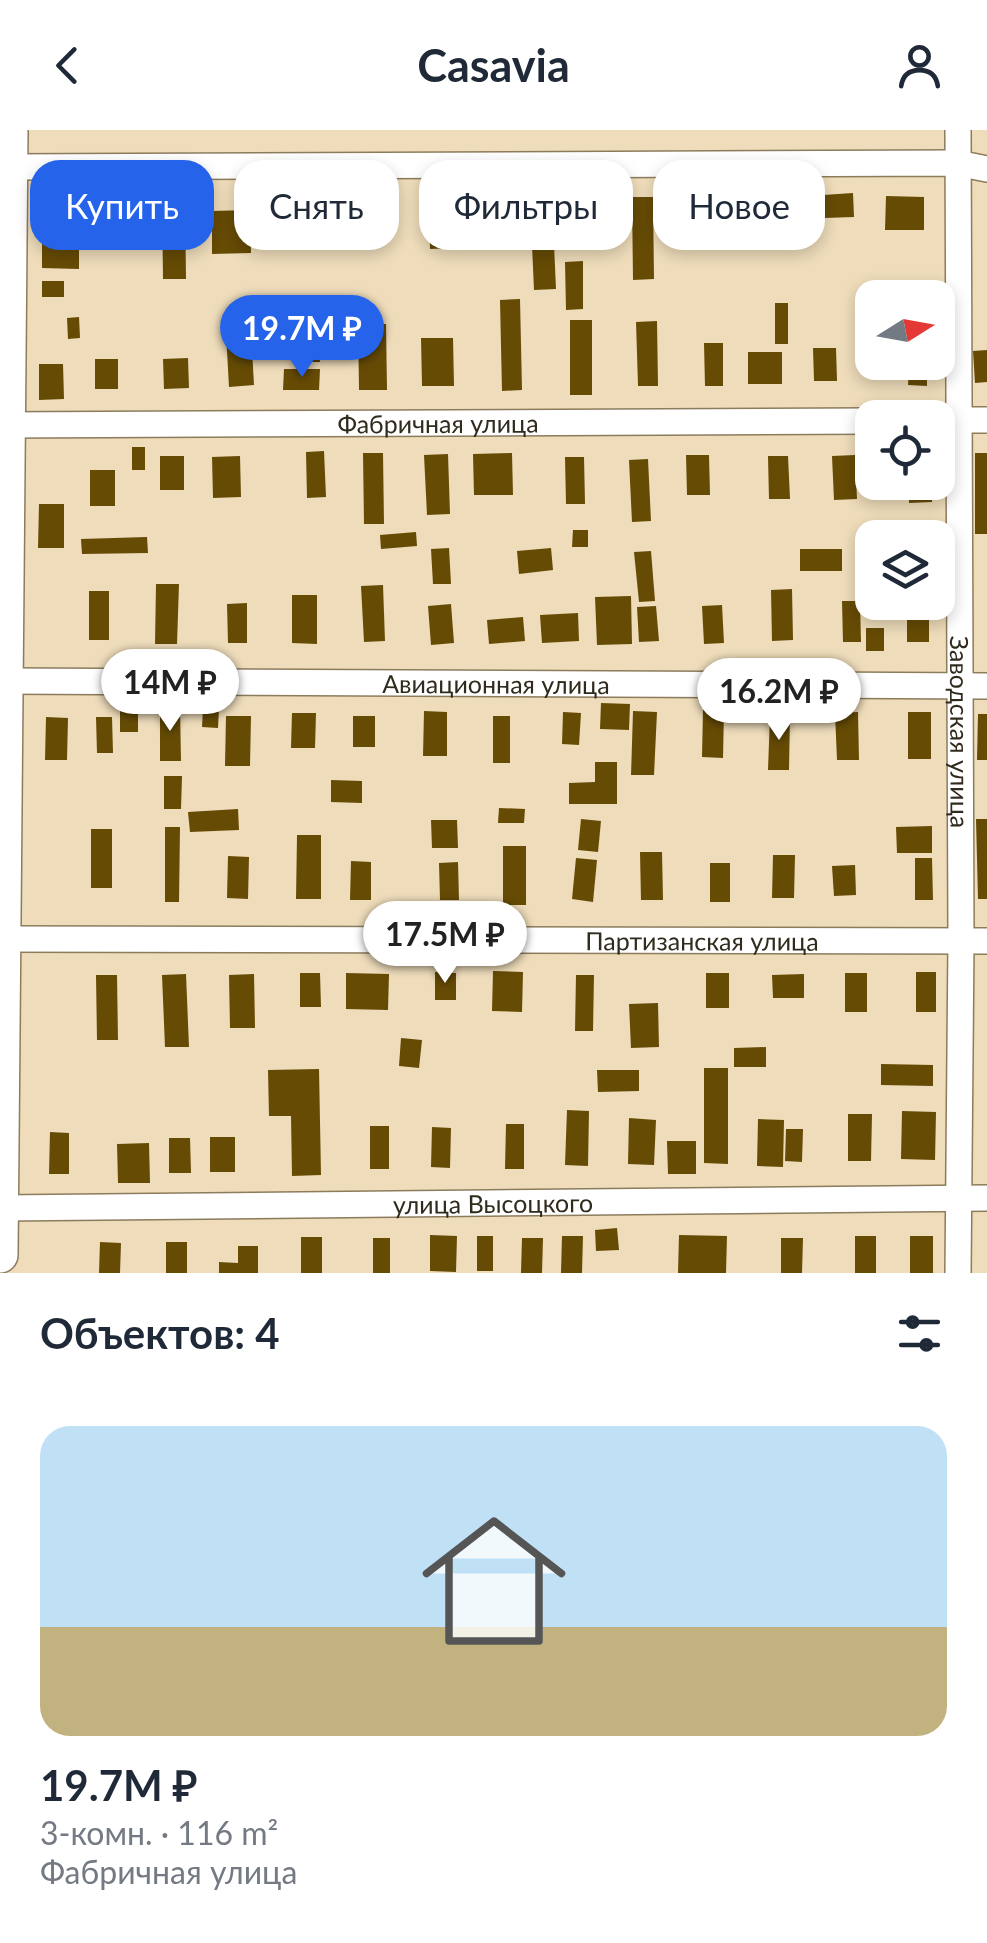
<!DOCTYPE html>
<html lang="ru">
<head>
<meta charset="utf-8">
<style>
  :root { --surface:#fff; --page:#f2f2f3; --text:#1f2937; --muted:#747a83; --line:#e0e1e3; --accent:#2563eb }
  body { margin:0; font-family:Lato,sans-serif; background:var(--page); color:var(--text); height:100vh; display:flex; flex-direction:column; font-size:38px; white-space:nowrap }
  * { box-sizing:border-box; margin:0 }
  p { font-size:32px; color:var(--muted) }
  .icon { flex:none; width:55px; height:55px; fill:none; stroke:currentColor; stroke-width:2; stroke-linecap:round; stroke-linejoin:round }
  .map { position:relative; height:1143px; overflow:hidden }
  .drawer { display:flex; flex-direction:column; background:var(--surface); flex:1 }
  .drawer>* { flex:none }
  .guide { position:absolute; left:30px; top:30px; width:928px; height:90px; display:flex; gap:20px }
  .needle { width:65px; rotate:79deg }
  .fabs { position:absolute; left:855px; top:150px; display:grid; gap:20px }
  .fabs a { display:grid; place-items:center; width:100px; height:100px; border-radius:20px; background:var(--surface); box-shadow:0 5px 15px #0003; font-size:50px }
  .price { position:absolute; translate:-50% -85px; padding:0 22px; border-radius:35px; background:#fff; color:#222; font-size:32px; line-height:65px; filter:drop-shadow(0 2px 5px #0008) }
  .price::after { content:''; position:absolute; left:50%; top:60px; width:30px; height:22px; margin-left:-15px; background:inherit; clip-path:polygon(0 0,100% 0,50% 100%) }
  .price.on { background:var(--accent); color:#fff }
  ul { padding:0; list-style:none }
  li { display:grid; align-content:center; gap:20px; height:530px; padding:0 40px }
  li+li { border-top:2px solid var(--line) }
  li span { display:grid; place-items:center; height:310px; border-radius:30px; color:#555 }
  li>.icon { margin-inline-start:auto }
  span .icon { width:180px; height:180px; fill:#fffc; stroke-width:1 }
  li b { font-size:42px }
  h2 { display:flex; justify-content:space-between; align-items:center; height:120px; padding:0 40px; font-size:42px }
  .tag { padding:0 35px; border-radius:30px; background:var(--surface); box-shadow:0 5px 15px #0003; font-size:35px; line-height:90px }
  .tag.on { background:var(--accent); color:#fff }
  header { display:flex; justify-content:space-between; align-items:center; height:130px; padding:0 40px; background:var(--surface); font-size:45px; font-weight:700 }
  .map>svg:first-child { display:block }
  .building { fill:#664b05 }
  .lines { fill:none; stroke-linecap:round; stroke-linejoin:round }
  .minor-casing { stroke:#8c7c5d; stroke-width:28 }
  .secondary-casing { stroke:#8c7c5d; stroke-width:38 }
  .minor { stroke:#fff; stroke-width:25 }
  .secondary { stroke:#fff; stroke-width:35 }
  .labels { text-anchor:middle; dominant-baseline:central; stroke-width:10; stroke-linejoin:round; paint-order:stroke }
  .street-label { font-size:25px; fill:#312b1d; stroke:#fff }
</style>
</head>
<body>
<header><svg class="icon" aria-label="back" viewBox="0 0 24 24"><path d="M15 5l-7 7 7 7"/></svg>Casavia<svg class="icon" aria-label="person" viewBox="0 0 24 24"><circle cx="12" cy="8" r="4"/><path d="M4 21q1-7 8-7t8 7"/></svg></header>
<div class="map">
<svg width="987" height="1143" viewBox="0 0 987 1143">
  <rect width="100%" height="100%" fill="#eedcba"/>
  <g class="building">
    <rect x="594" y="61" width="20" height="31"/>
    <polygon points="774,62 776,114 751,114 750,63"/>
    <polygon points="853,63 854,87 824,88 823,65"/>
    <polygon points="518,64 519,109 497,109 497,65"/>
    <polygon points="452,65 454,118 430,119 429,66"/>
    <polygon points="886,66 924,67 924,100 885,100"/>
    <polygon points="384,67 385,113 356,114 355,68"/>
    <polygon points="632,67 653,67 654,149 633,150"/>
    <rect x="94" y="68" width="21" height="48"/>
    <polygon points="318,68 319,109 301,109 300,69"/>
    <polygon points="162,69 185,69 186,149 163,149"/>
    <polygon points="683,70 719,70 720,118 703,118 702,88 683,88"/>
    <polygon points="250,80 251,123 212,124 212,81"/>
    <polygon points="42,113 79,113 79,139 42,138"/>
    <polygon points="554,114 556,159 534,160 532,115"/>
    <polygon points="583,131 583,179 566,180 565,132"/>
    <rect x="42" y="151" width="22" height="16"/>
    <polygon points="520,169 522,260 502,261 500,170"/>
    <rect x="775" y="173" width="13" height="41"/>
    <polygon points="298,174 317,174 320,232 300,232"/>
    <polygon points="79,187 80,208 68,209 67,188"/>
    <rect x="570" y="190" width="22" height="75"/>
    <polygon points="657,191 658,256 638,256 636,192"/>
    <polygon points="358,194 386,194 387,260 359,260"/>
    <polygon points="251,202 254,255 229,257 226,203"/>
    <polygon points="421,208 453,208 454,256 422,256"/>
    <polygon points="704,213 723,213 723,256 705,256"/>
    <polygon points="813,218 836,218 837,251 814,251"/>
    <polygon points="987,220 987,252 975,253 973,221"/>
    <rect x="748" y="222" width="34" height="32"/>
    <polygon points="188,228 189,258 164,259 163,229"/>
    <rect x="95" y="229" width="23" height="30"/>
    <polygon points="909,232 927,232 927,256 908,255"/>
    <polygon points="39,234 63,234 64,269 39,270"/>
    <polygon points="284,239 320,239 319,260 283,260"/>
    <rect x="132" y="317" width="13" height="23"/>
    <polygon points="324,321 326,367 307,368 306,322"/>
    <polygon points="363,323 383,323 384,394 364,394"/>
    <polygon points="512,323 513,365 474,365 473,324"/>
    <rect x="975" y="323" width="12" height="81"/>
    <polygon points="448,324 450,384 427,385 424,325"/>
    <polygon points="686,325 709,325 710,365 687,365"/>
    <polygon points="855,325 857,369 834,370 832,326"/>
    <rect x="160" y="326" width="24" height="34"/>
    <polygon points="240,326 241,367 213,368 212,327"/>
    <polygon points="768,326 788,326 790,369 769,369"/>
    <polygon points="565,327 584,327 585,374 566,374"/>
    <polygon points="648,329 651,391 632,392 629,330"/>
    <rect x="90" y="340" width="25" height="36"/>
    <polygon points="909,352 932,352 932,372 909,373"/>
    <polygon points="39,374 64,374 64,418 38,418"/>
    <polygon points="927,397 927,408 892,408 891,398"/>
    <polygon points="573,400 588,400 588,417 572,417"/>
    <polygon points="416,402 417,416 381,419 380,405"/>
    <polygon points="147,407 148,423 82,424 81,409"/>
    <polygon points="449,418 451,454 433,454 431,419"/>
    <polygon points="551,418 553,440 519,444 517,421"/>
    <rect x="800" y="419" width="42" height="22"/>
    <polygon points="651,421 655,471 639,472 634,422"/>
    <polygon points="156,454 179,454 177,514 155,514"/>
    <polygon points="383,455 385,511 364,512 361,456"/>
    <polygon points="792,459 793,510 772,511 771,460"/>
    <rect x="89" y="461" width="20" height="49"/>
    <polygon points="292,465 317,465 317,514 292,513"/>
    <polygon points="631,466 632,514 597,515 595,467"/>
    <polygon points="842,471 860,471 861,512 843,512"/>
    <rect x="907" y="472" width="22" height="40"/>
    <polygon points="247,473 247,513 228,513 227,474"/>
    <polygon points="451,474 454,513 431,515 428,476"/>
    <polygon points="722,475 724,513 704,514 702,476"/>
    <polygon points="656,476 659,511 639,512 637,477"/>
    <polygon points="578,483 579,511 542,513 540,485"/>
    <polygon points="523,487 525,511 489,514 487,490"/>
    <rect x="866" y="498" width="18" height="23"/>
    <polygon points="601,573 630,574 629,600 600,599"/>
    <polygon points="160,577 180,577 181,631 160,631"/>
    <polygon points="203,577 219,578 218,598 202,597"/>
    <rect x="120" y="579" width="18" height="23"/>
    <polygon points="703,579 724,580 723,628 702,627"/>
    <polygon points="424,581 447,582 447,626 423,626"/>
    <polygon points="633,581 657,582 654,645 631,645"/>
    <polygon points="563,582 581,583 579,615 562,614"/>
    <polygon points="858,582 859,630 837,630 835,583"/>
    <rect x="908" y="582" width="23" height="47"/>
    <polygon points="292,583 316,583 315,618 291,618"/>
    <polygon points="978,584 987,584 987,630 977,630"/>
    <polygon points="770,585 790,585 789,640 768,640"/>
    <polygon points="226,586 251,586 250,636 225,636"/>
    <rect x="353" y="586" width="22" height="31"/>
    <rect x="493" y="586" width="17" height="47"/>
    <polygon points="46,587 68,588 67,630 45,630"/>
    <polygon points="96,587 112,587 113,623 97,623"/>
    <polygon points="595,632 617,632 617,674 569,674 569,653 595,652"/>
    <polygon points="164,646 182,646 181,679 164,679"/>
    <polygon points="331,650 362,651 362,673 331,672"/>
    <polygon points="499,678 525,679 524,693 498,693"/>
    <polygon points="238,679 239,700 190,702 188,682"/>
    <polygon points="581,689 601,691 598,722 578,720"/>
    <polygon points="976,689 987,689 987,769 978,769"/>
    <polygon points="431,690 457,690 458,718 432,718"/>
    <polygon points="932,696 932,723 897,723 896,697"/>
    <polygon points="165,697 180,697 179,772 165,772"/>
    <rect x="91" y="699" width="21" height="59"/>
    <polygon points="297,705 321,705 321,769 296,769"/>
    <rect x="503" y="716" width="23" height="59"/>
    <polygon points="640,722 662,722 663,770 641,770"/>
    <polygon points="773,725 795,725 794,768 772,768"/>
    <polygon points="228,726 249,727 248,769 227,768"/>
    <polygon points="576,728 597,730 593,772 572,769"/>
    <polygon points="915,728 932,728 933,770 915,770"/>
    <polygon points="351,731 371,732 371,770 350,770"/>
    <polygon points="458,732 459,770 440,770 439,733"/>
    <rect x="710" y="733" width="20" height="39"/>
    <polygon points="855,735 856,765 834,766 832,736"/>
    <polygon points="493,841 523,842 522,882 492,881"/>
    <polygon points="435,842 456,843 456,870 435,870"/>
    <rect x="916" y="842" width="20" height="40"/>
    <polygon points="300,843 320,843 321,877 300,877"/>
    <polygon points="346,843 389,844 388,880 346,879"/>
    <rect x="706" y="843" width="23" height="35"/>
    <rect x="845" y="843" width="22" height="39"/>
    <polygon points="186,844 189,917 165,917 162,845"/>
    <polygon points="254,844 255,898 230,898 229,845"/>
    <polygon points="804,844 804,868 773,868 772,845"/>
    <polygon points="96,845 117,845 118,910 97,910"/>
    <polygon points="576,845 594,845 593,901 575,901"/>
    <polygon points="658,873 659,917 631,918 629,874"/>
    <polygon points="401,908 422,910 419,938 399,936"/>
    <polygon points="766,917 766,937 734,937 734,918"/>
    <polygon points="881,934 933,935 933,956 881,955"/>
    <polygon points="704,938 728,938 728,1034 704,1033"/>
    <polygon points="319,939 321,1045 292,1046 291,986 269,986 268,940"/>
    <polygon points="597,940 639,940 639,961 598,962"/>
    <polygon points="567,980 589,981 588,1036 565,1035"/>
    <polygon points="902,981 936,982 935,1030 901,1029"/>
    <polygon points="848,984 872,984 871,1031 848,1031"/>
    <polygon points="629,988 656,990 654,1035 628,1034"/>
    <polygon points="758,989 784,990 783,1037 757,1036"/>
    <polygon points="506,994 524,994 524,1039 505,1039"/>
    <rect x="370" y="996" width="19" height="43"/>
    <polygon points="432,997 451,998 450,1038 431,1037"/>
    <polygon points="786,999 803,999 802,1032 785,1031"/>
    <polygon points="50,1002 69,1003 69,1044 49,1044"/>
    <rect x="210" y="1007" width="25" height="35"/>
    <polygon points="169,1008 190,1008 191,1043 169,1043"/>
    <polygon points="667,1011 696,1011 696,1044 668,1044"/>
    <polygon points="149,1013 150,1053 118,1053 117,1014"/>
    <polygon points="617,1098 619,1120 596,1121 595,1100"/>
    <polygon points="430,1105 457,1106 456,1142 430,1141"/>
    <polygon points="679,1105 727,1106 726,1143 678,1143"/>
    <rect x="477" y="1106" width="16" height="35"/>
    <polygon points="562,1106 583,1106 582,1143 561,1143"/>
    <rect x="855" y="1106" width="21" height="37"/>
    <rect x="910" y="1106" width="23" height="37"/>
    <rect x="301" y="1107" width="21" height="36"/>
    <rect x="373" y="1108" width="17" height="35"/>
    <polygon points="522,1108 543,1108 542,1143 521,1143"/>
    <polygon points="781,1108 803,1108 802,1143 781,1143"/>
    <polygon points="100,1112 121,1113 120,1143 99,1143"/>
    <rect x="166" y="1112" width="21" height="31"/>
    <polygon points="238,1116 258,1116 258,1143 219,1143 219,1132 238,1133"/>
  </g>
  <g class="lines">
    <g class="minor-casing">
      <g id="minor">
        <path id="s1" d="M958,0L961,811L958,1143"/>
        <polyline points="10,37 957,33 987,39"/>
        <polyline points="938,290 987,290"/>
        <path id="s2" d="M0,295L872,291"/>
        <path id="s3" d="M4,551L987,556"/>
        <path id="s4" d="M0,809L987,811"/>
        <path id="s5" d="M1,1078L987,1068"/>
      </g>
    </g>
    <g class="secondary-casing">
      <polyline id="secondary" points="0,1125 10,0"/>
    </g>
    <use href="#minor" class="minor"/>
    <use href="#secondary" class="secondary"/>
  </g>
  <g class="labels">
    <g class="street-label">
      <text stroke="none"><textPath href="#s2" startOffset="438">Фабричная улица</textPath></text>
      <text stroke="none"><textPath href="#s3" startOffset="492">Авиационная улица</textPath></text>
      <text stroke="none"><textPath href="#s1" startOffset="602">Заводская улица</textPath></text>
      <text stroke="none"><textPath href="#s4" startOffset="702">Партизанская улица</textPath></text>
      <text stroke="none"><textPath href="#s5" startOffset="492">улица Высоцкого</textPath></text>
    </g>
  </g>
</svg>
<div class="fabs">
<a><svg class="needle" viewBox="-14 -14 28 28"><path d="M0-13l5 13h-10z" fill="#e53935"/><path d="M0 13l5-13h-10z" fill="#747a83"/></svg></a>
<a><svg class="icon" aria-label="locate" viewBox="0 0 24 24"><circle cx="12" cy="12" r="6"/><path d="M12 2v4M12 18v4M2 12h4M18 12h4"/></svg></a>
<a><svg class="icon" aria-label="layers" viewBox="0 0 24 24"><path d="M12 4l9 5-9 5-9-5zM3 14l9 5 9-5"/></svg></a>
</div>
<b class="price on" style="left:302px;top:250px">19.7M ₽</b>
<b class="price" style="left:170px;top:604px">14M ₽</b>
<b class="price" style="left:779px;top:613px">16.2M ₽</b>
<b class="price" style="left:445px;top:856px">17.5M ₽</b>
<div class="guide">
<a class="tag on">Купить</a>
<a class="tag">Снять</a>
<a class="tag">Фильтры</a>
<a class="tag">Новое</a>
</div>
</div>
<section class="drawer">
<h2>Объектов: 4<svg class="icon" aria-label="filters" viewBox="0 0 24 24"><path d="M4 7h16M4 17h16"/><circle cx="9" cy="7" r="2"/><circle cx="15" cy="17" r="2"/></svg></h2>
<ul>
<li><span style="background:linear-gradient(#bfe0f5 65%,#c2b280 0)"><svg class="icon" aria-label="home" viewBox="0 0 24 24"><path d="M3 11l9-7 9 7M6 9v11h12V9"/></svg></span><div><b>19.7M ₽</b><p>3-комн. · 116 m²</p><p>Фабричная улица</p></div></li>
</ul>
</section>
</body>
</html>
